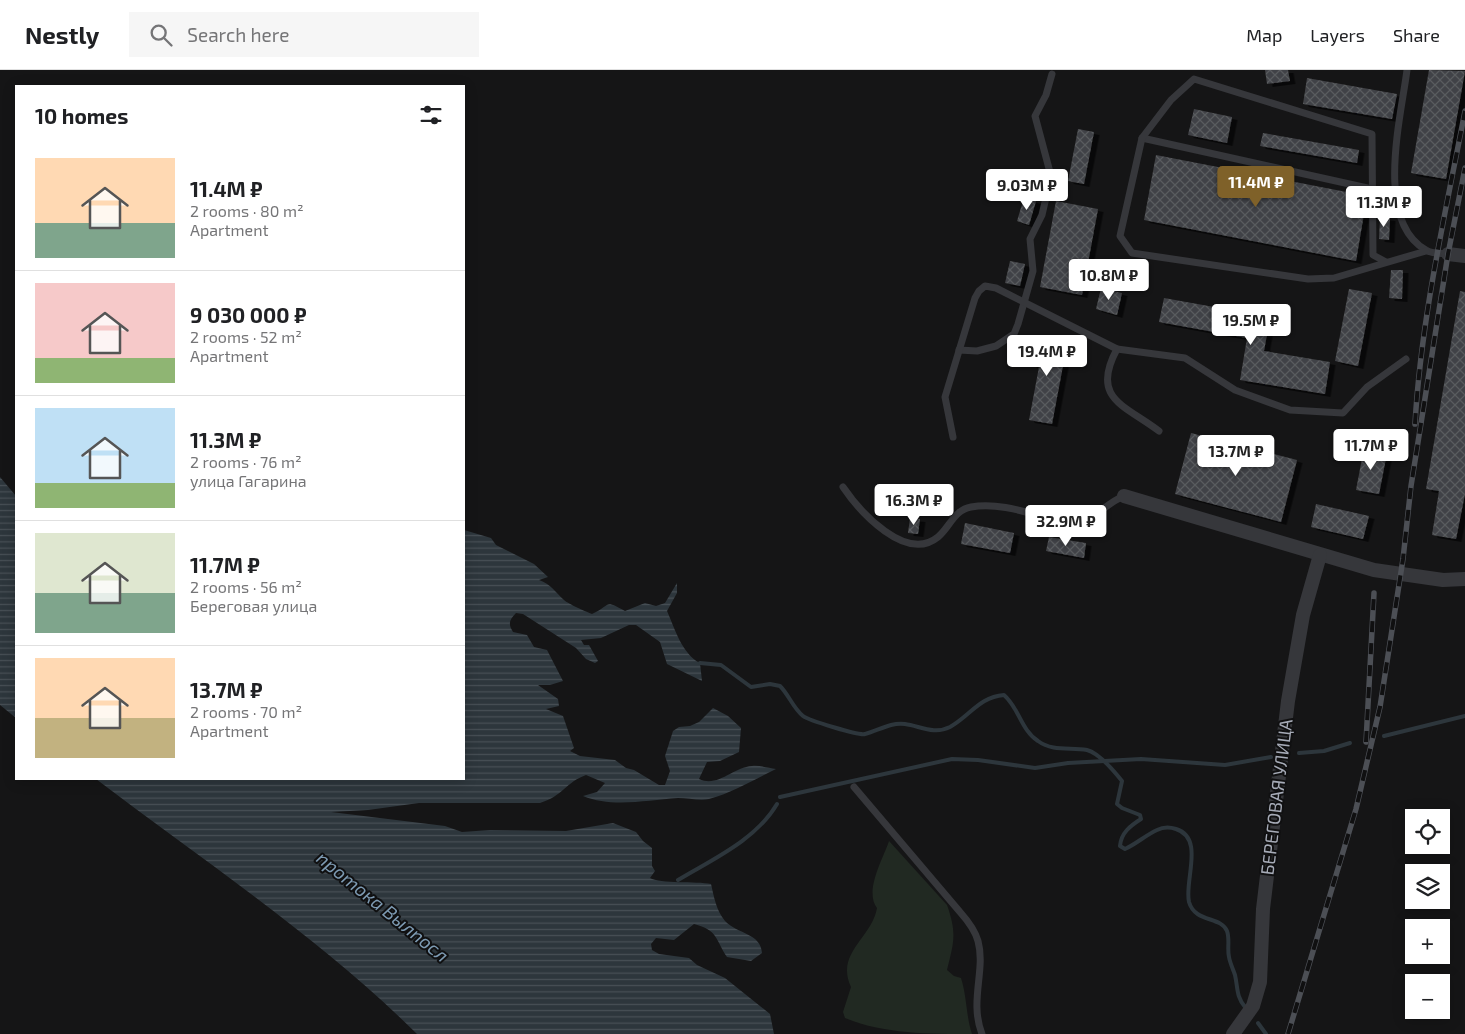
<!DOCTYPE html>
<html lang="en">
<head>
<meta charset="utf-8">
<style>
  :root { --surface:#fff; --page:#f6f6f6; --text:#202124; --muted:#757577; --line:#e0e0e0; --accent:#7f6129 }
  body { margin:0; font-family:"Exo 2",sans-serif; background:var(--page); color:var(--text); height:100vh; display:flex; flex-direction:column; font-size:19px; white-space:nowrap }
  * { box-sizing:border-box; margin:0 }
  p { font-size:16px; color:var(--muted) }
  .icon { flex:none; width:28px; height:28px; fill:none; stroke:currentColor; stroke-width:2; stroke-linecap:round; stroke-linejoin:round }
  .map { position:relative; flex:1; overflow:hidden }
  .side { position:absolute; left:15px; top:15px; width:450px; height:695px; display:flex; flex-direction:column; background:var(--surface); border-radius:0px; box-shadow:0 2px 12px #0003 }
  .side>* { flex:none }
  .controls { position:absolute; left:1405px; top:739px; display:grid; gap:10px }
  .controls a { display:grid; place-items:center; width:45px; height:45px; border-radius:0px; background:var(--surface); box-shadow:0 2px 12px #0003; font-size:25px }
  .price { position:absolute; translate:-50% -42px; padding:0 11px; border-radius:5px; background:#fff; color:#222; font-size:16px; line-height:32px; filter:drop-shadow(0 1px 2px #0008) }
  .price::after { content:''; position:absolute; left:50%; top:30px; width:15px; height:11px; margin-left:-8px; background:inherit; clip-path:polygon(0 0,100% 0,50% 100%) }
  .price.selected { background:var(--accent); color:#fff }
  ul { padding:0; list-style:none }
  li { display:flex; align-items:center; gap:15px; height:125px; padding:0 20px }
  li+li { border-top:1px solid var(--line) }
  li span { display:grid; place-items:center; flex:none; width:140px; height:100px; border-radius:0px; color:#555 }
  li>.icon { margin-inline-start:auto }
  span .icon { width:60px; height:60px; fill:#fffc; stroke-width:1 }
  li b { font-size:21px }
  h2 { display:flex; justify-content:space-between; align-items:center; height:60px; padding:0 20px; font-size:21px }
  header { display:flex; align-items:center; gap:30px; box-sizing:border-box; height:70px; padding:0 25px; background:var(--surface); border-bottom:1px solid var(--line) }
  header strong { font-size:24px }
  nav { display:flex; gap:28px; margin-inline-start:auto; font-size:18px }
  .search { width:350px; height:45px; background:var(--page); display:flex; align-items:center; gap:12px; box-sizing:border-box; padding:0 18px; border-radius:0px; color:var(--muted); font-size:19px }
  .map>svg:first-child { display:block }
  .green { fill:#212922 }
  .water { fill:url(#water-rules) }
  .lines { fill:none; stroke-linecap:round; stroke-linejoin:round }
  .stream { stroke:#2d363c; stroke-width:4 }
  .building { fill:url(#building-cross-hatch); filter:url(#shadow) }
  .lane { stroke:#36373b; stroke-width:7 }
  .street { stroke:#36373b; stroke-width:14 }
  .rail-casing { stroke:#4c4f55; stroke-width:5.5 }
  .rail { stroke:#101011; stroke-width:4; stroke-dasharray:11; stroke-linecap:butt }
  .labels { text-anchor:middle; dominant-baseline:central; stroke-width:4; stroke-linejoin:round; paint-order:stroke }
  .street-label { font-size:18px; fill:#a6abb7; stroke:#101011 }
  .water-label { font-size:19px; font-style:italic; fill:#7d9ab2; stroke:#101011 }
</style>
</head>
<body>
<header>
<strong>Nestly</strong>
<div class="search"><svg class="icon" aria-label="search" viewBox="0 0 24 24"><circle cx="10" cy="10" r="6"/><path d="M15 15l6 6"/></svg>Search here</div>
<nav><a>Map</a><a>Layers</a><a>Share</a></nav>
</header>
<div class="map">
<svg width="1465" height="964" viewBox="0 0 1465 964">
  <defs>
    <pattern id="water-rules" width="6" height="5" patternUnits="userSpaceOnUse" patternTransform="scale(1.25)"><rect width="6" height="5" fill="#2d363c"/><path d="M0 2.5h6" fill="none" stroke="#485056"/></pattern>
    <pattern id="building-cross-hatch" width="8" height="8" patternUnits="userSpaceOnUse" patternTransform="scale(1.25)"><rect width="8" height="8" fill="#414246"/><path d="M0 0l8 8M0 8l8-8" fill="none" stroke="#595b5e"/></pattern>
    <filter id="shadow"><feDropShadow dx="5.5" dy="3" stdDeviation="0" flood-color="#0009"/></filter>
  </defs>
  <rect width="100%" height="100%" fill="#151516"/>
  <path class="green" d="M889,771L947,835C957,863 954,872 947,900L954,906L961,908C967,927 966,946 972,964C930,964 883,964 845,948L843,942L851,917C835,883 872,868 877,838C864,821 883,789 889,771Z"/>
  <g class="water">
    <polygon points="0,407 16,426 16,648 0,635"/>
    <path d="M464,460L491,468L496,475L534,494L548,507L539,510C551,514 555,522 564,530C568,534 587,542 592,544C612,535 603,529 625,541L645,533L656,536L665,533L677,513V523L667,541C675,559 682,584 700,593L702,611L667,594L660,572L636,555H629L601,568L581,570L584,575H589L598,591L595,593L586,589L576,578L523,544L516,543C509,550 508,554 513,562L527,565L534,577L547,580L563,611L550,615H538L558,629L559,636L546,639L563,646L574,678L570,681L580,686L615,690L626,698L634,700L659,715H665L670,701L665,686L673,661L679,657L690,656L699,652L713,638L728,646L741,658L739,682L720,691L707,692L699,709C718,718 733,697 752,696C759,695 768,698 776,699C753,710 734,722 709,729C700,731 688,728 678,728C647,730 612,738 583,726L597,722L605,713L586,705C566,712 563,726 540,733H419L368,740L331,742L445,756L462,762L490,760L566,761L613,753L636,762L643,771L652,778V796L655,801L650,808C660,814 696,811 711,814C714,827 716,840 725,851C737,864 761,863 762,883L751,891L727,887C715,869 718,860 694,854L674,870L656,868L651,874L652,880L659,884L689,888L697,895L725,908L770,944L774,964H417C321,869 204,791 96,709H464Z"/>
  </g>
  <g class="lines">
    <g class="stream">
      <path d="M700,593L721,595L751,617L770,614L780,616C789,625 793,638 803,646C808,650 859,666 865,664C878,661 890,652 905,654C920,656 934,665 950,657C970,646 979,627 1004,625C1019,638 1021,660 1038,671C1053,682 1070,677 1087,680C1099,683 1114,701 1122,711L1117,734L1122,738L1140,745L1141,749C1130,756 1121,763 1120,776L1125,779C1136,774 1146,765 1157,760C1163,757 1170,757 1176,759C1205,768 1184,811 1189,832C1195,853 1221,846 1227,861C1230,869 1227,879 1229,887C1230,893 1233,899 1235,905C1238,918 1236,926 1245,937"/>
      <polyline points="1384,666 1465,646"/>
      <polyline points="1299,683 1324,681 1350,673"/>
      <polyline points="780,727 952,689 978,690 1035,698 1068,693 1141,689 1225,695 1271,687"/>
      <path d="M678,810C711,790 756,770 777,734"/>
      <polyline points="1258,953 1266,964"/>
    </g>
  </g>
  <g class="building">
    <polygon points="1265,0 1288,0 1290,11 1267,14"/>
    <polygon points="1429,0 1465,1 1446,109 1411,103"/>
    <polygon points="1307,8 1397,24 1392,49 1303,34"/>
    <polygon points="1194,39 1232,47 1227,73 1188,65"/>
    <polygon points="1078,59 1094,62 1084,114 1068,111"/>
    <polygon points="1263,63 1359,80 1357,93 1260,76"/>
    <polygon points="1156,85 1367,126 1356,191 1144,150"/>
    <polygon points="1024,128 1036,131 1029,155 1017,151"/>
    <polygon points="1056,131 1098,139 1082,225 1040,217"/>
    <polygon points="1380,147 1390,148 1389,170 1379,169"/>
    <polygon points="1010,191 1025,194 1020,216 1005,213"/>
    <polygon points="1391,200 1403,200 1402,229 1389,228"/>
    <polygon points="1101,218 1122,223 1117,245 1096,239"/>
    <polygon points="1349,219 1372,223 1358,296 1335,291"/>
    <polygon points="1460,221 1465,222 1465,424 1456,469 1432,465 1439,421 1426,419"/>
    <polygon points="1164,228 1270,247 1264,281 1330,292 1325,324 1240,310 1247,268 1159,252"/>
    <polygon points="1045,265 1068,269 1052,354 1029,350 1039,297 1031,295 1035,272 1043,273"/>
    <polygon points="1191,363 1297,390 1281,452 1175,424"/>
    <polygon points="1364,378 1387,383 1379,424 1356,420"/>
    <polygon points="1316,434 1369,446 1363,469 1311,457"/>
    <polygon points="910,448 920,449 918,464 908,463"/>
    <polygon points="965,453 1014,463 1010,483 961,474"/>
    <polygon points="1049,467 1086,473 1084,488 1046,481"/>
  </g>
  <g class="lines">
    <g class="lane">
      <path d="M1407,0C1401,47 1374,151 1426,180C1431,184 1441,183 1448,184"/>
      <polyline points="1142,68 1372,119"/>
      <polyline points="1386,192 1373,185 1372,64 1194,9 1171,30 1142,68 1120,166 1132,183 1308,209 1334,208 1426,181"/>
      <polyline points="1117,279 1185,288 1235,320 1290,340 1343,343 1367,317 1406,289"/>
      <polyline points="959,280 977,281 996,276 1014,264 1018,254 1033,201 1030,169 1042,145 1051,106 1035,46 1046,25 1052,4"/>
      <path d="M953,367L945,327L975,228L979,221L985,216L996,218L1117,279C1090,329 1125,335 1159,361"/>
      <path d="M843,417C860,442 906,493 938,467C950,457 954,440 971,437C1003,431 1038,447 1069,453C1099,451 1100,436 1124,426"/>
      <path d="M854,717L960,842C968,851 975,860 978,871C986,900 969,931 982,964"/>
    </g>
    <g class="street">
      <polyline points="1448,184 1465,186"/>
      <polyline points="1124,426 1374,500 1443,510 1465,509"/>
      <polyline points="1233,964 1253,936 1260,912 1263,839 1288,631 1303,545 1320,485"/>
    </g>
    <g class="rail-casing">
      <g id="rail">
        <path d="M1415,354C1421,249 1445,145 1465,41"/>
        <polyline points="1366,672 1374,523"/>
        <polyline points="1288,964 1356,739 1380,637 1403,489 1411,416 1448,184 1465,98"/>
      </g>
    </g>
    <use href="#rail" class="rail"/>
  </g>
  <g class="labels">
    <g class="street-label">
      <text transform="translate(1276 727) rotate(-83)">БЕРЕГОВАЯ УЛИЦА</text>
    </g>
    <g class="water-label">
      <text transform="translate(383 836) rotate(39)">протока Вылпосл</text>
    </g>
  </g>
</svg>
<div class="controls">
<a><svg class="icon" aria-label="locate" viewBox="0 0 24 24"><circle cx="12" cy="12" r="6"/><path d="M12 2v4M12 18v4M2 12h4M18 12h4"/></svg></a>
<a><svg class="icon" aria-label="layers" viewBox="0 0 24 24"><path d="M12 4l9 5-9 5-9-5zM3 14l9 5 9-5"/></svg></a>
<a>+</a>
<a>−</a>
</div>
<b class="price selected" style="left:1256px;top:138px">11.4M ₽</b>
<b class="price" style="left:1027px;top:141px">9.03M ₽</b>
<b class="price" style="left:1384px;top:158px">11.3M ₽</b>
<b class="price" style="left:1109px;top:231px">10.8M ₽</b>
<b class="price" style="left:1251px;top:276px">19.5M ₽</b>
<b class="price" style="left:1047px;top:307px">19.4M ₽</b>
<b class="price" style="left:1371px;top:401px">11.7M ₽</b>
<b class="price" style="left:1236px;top:407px">13.7M ₽</b>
<b class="price" style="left:914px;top:456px">16.3M ₽</b>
<b class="price" style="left:1066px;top:477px">32.9M ₽</b>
<section class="side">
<h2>10 homes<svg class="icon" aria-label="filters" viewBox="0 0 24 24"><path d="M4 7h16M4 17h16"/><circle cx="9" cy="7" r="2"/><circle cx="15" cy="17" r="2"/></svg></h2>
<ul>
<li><span style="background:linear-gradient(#ffd9b3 65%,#7fa58c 0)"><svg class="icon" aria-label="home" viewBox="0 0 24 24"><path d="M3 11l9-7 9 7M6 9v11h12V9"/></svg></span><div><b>11.4M ₽</b><p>2 rooms · 80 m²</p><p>Apartment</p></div></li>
<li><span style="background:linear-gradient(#f6c9c9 75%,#8fb573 0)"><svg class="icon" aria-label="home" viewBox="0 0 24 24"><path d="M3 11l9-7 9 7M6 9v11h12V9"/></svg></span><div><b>9 030 000 ₽</b><p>2 rooms · 52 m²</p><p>Apartment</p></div></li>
<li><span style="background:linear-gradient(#bfe0f5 75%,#8fb573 0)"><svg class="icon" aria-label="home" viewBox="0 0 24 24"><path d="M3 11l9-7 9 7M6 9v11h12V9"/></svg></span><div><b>11.3M ₽</b><p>2 rooms · 76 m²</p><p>улица Гагарина</p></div></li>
<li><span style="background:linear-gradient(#dfe7d0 60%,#7fa58c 0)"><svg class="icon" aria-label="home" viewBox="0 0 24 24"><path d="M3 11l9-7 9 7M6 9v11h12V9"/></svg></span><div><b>11.7M ₽</b><p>2 rooms · 56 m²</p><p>Береговая улица</p></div></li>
<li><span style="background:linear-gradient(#ffd9b3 60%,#c2b280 0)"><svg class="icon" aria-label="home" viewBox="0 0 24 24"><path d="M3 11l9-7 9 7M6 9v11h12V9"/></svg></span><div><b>13.7M ₽</b><p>2 rooms · 70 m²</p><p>Apartment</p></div></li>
</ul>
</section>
</div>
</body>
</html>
